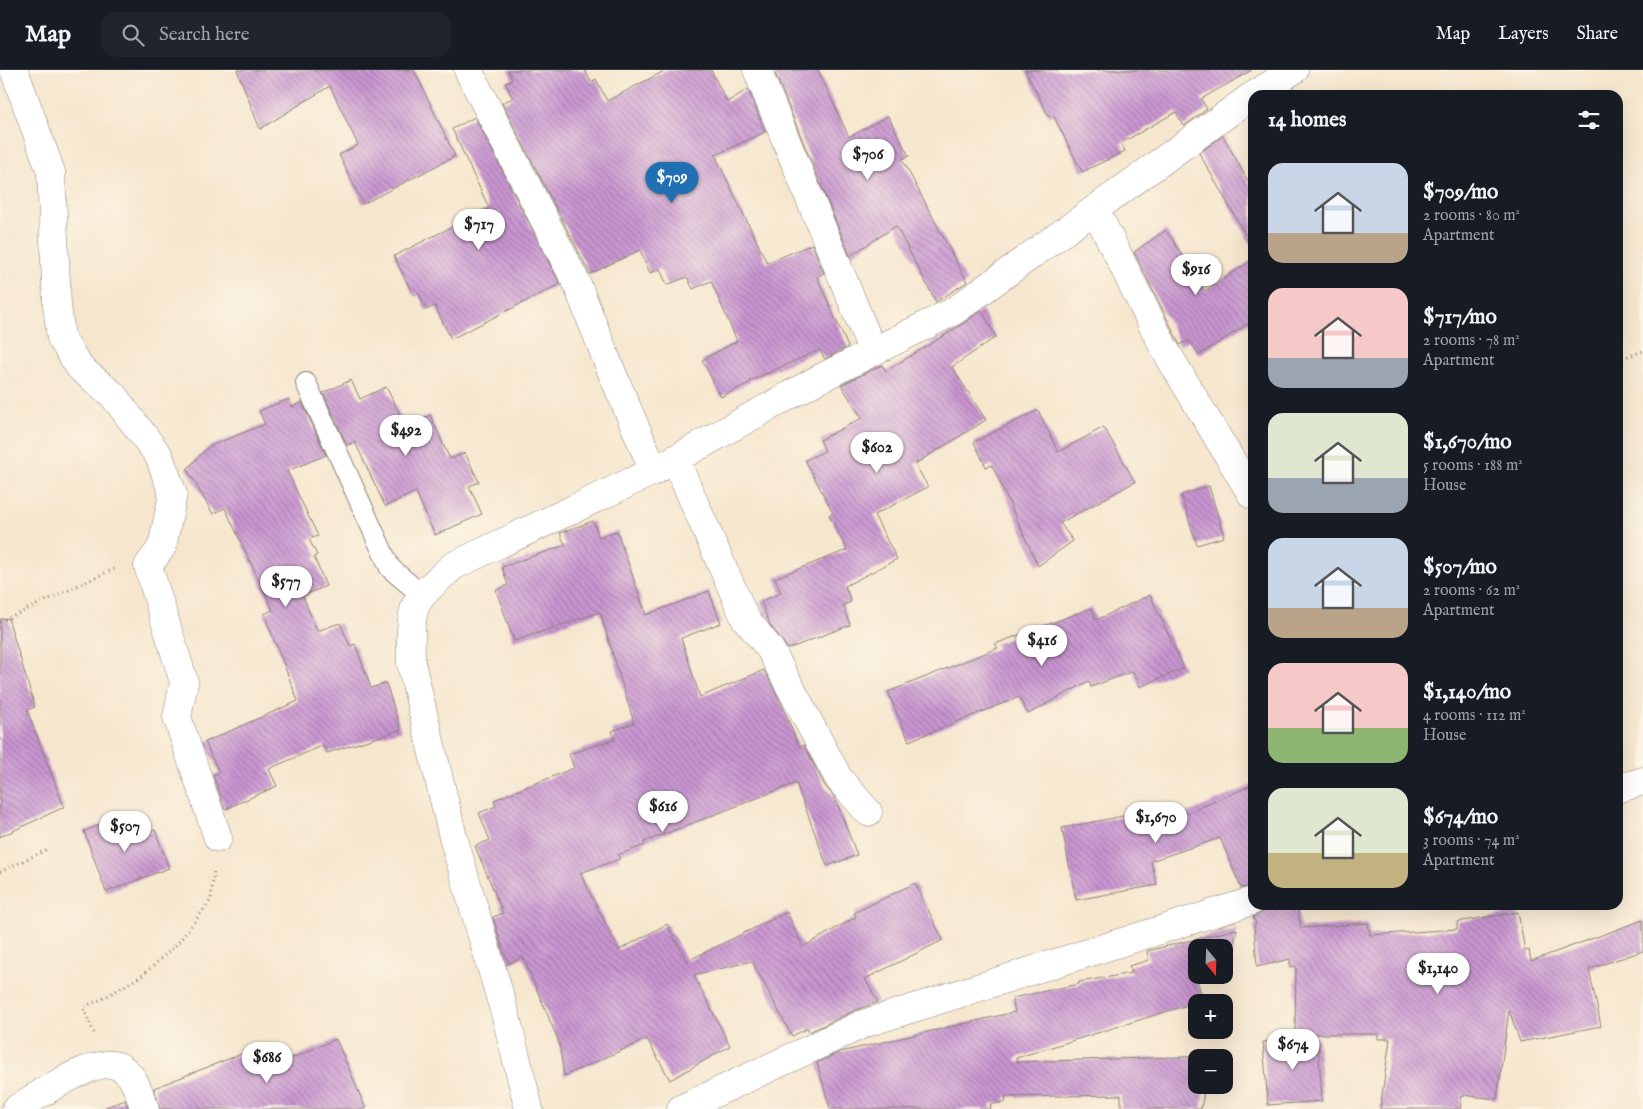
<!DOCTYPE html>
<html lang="en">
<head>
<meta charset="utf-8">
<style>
  :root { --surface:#171b24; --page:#20242c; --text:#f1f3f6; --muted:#9ea1a6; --line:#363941; --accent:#1f6fb2 }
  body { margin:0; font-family:"IM FELL English",serif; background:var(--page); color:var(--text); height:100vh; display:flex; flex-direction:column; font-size:19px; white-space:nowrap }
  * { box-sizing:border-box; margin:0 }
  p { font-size:16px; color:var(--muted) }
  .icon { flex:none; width:28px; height:28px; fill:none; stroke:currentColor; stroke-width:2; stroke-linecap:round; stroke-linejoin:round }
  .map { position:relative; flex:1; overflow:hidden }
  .details { position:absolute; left:1248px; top:20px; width:375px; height:820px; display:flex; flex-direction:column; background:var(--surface); border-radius:15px; box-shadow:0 5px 20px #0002 }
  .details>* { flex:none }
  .needle { width:32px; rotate:161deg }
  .tools { position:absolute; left:1188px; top:869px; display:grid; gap:10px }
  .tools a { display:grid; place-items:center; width:45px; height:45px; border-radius:10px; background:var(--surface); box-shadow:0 5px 20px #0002; font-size:25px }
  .price { position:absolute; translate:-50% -42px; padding:0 11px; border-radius:18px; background:#fff; color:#222; font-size:16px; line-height:32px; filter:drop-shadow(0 1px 2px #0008) }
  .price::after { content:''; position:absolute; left:50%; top:30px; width:15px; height:11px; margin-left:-8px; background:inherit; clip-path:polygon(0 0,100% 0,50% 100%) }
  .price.active { background:var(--accent); color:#fff }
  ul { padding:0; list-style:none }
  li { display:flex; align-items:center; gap:15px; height:125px; padding:0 20px }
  li span { display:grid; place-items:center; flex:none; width:140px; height:100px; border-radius:15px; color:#555 }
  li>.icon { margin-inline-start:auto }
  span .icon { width:60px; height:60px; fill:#fffc; stroke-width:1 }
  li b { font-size:21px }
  h2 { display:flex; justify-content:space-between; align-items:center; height:60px; padding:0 20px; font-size:21px }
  header { display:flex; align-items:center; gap:30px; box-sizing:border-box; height:70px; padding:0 25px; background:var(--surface); border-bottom:1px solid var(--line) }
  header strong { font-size:24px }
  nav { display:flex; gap:28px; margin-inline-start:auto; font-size:18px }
  .search { width:350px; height:45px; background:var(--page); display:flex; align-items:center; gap:12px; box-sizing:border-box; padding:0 18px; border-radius:15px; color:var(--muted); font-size:19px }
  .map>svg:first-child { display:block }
  .building { fill:url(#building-back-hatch) }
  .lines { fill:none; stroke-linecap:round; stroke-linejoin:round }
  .lane-casing { stroke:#898175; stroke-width:22 }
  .street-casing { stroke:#898175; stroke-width:29 }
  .path { stroke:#898175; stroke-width:3; stroke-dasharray:1 4; stroke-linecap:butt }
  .lane { stroke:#fff; stroke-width:20 }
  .street { stroke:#fff; stroke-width:28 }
</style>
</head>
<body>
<header>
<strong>Map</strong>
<div class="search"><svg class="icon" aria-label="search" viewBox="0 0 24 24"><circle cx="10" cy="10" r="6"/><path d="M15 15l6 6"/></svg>Search here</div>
<nav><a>Map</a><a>Layers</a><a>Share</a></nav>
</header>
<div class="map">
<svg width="1643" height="1039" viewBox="0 0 1643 1039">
  <defs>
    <pattern id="building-back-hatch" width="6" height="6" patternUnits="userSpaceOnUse" patternTransform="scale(1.25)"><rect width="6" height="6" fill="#c995d1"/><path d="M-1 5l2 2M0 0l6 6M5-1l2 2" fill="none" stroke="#a279a9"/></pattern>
  </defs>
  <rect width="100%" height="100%" fill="#fcf5e5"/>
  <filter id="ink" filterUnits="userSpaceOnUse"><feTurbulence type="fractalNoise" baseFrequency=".02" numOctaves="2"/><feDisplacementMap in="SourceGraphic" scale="10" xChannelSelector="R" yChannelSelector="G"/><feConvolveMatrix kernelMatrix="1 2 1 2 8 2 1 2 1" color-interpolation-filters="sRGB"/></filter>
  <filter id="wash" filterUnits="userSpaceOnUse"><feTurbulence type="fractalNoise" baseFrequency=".0096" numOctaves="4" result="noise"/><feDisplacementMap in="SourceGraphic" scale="20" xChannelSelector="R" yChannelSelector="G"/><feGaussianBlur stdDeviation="1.12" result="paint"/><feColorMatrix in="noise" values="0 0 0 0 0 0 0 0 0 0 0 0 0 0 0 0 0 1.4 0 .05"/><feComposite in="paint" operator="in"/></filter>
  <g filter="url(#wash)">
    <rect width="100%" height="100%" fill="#f6e6ce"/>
    <g id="blocks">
      <g class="building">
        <polygon points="237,0 414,0 455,86 363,134 339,85 358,75 330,16 260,59"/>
        <polygon points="508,0 585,0 591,12 596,9 607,31 666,0 711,0 727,32 748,19 765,62 715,85 767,193 812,174 824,203 817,207 848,277 825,289 819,280 750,311 751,312 721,327 702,290 737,271 711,211 693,219 687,207 667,215 660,199 650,203 640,180 590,204 502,33 513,28 505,13 512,10"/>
        <polygon points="781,0 818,0 849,67 888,46 909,86 902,89 967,212 936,232 896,156 850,186 775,3"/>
        <polygon points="1025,0 1252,0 1201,29 1207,39 1184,56 1176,42 1121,73 1125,81 1082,102 1053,45 1049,47"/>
        <polygon points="475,47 560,214 451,269 435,236 426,240 418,223 413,225 394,186 489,138 452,59"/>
        <polygon points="1223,66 1252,118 1252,176 1199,83"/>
        <polygon points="1166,160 1205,221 1252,190 1252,251 1199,285 1189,270 1180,275 1134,182"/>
        <polygon points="982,240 996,267 952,297 986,350 915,394 928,417 874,445 897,489 845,516 851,532 843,535 850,555 788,579 770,555 761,531 781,523 775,508 847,480 829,445 833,443 805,390 825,381 820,370 862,348 841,315 882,295 886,301 963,254"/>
        <polygon points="351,310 360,329 386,317 406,356 430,345 450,389 465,383 479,412 469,416 482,444 435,465 416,422 385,436 355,372 347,375 323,323"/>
        <polygon points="289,329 292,337 302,332 326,385 287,401 318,466 309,469 317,485 314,487 326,516 303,526 317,561 340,553 350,576 355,574 371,618 386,613 401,660 327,683 324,675 269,699 277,716 225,739 213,705 219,703 205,672 298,631 264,544 273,540 225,438 213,444 187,399 208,377 265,354 259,341"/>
        <polygon points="1038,340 1058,382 1104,357 1135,412 1060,453 1073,471 1038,496 992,395 986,397 974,372"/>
        <polygon points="1209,416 1224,467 1197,475 1181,425"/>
        <polygon points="593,451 599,467 617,461 646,545 709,521 721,553 681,568 700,627 764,600 780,630 799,677 804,675 825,716 835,728 857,785 827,796 796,713 644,772 645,775 618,785 620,789 580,803 619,880 667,854 687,891 787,842 803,877 856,847 854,843 915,813 943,870 865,909 878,932 856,940 809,962 808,958 792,966 752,891 694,905 730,976 670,1010 647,969 564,1006 559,972 523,887 509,894 502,877 493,847 503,843 475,776 490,770 479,743 496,736 494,730 574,698 569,684 615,669 612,661 634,653 600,542 514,571 496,520 508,515 502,497 565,475 560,463"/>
        <polygon points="1150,525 1184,598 1140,617 1133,601 1091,617 1089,611 1028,644 1019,627 909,671 888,622 998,578 995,574 1092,538 1096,550"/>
        <polygon points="8,548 35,637 27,640 64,737 0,767 0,549"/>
        <polygon points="1252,715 1252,816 1241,818 1220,768 1151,791 1157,815 1076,830 1062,758 1170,737 1174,749"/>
        <polygon points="129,744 137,766 155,760 169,798 106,822 84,761"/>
        <polygon points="1267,835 1297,835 1301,858 1368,853 1370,865 1457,859 1457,852 1518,842 1525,881 1529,880 1531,891 1643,850 1643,881 1589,899 1601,956 1520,972 1509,940 1497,1029 1462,1025 1460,1039 1380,1039 1390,969 1378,969 1378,964 1295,964 1296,896 1290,897 1290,889 1257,897 1254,855 1256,854 1253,847 1263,842"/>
        <polygon points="1237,859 1228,904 1224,905 1224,878 1196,878 1196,905 1222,905 1197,911 1204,930 1016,988 1017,992 1211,986 1211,988 1196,988 1196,1015 1205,1015 1201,1039 1121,1039 1121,1025 1005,1027 1006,1032 990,1034 991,1039 830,1039 817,993 840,982 1015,942 1012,928 1079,914 1079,912 1132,903 1129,896 1149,890 1147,881"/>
        <polygon points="1318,968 1322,1031 1268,1035 1263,972"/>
        <polygon points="336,969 366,1039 160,1039 154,1018 259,977 268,999"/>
        <polygon points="125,1030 128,1039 106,1039 106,1037"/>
      </g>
    </g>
  </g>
  <g filter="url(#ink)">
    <use href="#blocks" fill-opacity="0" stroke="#898175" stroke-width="1"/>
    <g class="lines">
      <g class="lane-casing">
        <polyline id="lane" points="306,313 390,498 423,526"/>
      </g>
      <g class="street-casing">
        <g id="street">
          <polyline points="14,0 51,102 57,235 61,268 80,298 112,324 159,386 173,424 162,477 148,496 184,612 177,647 218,768"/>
          <polyline points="468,0 577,214 610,298 654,401"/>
          <polyline points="757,0 873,282"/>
          <polyline points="1254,25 1294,0"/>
          <polyline points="1095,139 1164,278 1252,425"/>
          <polyline points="675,389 745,548 770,579 839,709 868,742"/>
          <polyline points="1618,719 1643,711"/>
          <path d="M16,1039C36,1027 97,984 120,997C135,1005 139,1024 145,1039"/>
          <path d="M529,1039L506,947L453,767L411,593C411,577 409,550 416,535C423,520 441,508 453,496L654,401L815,311L954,241L1252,26"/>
          <polyline points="681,1039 863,954 1252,831"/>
        </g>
      </g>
      <g class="path">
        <polyline points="1618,290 1643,281"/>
        <polyline points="0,552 116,498"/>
        <polyline points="0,802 46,780"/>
        <polyline points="94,963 83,937 102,929 143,905 178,873 211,830 214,801"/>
      </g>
      <use href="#lane" class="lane"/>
      <use href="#street" class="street"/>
    </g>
  </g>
</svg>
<div class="tools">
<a><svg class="needle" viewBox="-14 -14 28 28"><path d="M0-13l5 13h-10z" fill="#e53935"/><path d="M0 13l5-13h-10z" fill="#9ea1a6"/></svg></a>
<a>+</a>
<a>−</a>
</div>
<b class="price" style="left:868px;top:111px">$706</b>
<b class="price active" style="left:672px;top:134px">$709</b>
<b class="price" style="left:479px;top:181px">$717</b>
<b class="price" style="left:1196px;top:226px">$916</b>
<b class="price" style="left:406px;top:387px">$492</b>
<b class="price" style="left:877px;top:404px">$602</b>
<b class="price" style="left:286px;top:538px">$577</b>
<b class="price" style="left:1042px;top:597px">$416</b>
<b class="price" style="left:663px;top:763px">$616</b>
<b class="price" style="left:1156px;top:774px">$1,670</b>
<b class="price" style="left:125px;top:783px">$507</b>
<b class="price" style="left:1438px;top:925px">$1,140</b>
<b class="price" style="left:1293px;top:1001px">$674</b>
<b class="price" style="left:267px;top:1014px">$686</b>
<section class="details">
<h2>14 homes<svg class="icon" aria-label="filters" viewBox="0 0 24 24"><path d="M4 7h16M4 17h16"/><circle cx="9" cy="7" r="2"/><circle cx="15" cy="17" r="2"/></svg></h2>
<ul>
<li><span style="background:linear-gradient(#c9d6e8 70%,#b9a48a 0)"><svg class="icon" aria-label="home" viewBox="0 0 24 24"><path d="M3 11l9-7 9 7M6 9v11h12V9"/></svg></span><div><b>$709/mo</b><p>2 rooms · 80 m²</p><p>Apartment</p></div></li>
<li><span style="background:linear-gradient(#f6c9c9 70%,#9aa5b1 0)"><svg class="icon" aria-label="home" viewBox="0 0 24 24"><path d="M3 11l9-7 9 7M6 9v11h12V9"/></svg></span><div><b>$717/mo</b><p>2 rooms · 78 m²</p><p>Apartment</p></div></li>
<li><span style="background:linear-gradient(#dfe7d0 65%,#9aa5b1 0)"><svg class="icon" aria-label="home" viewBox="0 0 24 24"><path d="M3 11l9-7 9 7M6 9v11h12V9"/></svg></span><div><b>$1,670/mo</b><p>5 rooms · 188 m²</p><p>House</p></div></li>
<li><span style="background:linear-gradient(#c9d6e8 70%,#b9a48a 0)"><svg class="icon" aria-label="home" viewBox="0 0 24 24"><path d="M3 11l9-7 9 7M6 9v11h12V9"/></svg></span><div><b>$507/mo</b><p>2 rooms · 62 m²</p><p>Apartment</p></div></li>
<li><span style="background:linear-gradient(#f6c9c9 65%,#8fb573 0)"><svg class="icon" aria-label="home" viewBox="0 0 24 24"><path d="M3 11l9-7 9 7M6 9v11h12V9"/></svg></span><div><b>$1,140/mo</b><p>4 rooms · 112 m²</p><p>House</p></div></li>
<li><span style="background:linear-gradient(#dfe7d0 65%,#c2b280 0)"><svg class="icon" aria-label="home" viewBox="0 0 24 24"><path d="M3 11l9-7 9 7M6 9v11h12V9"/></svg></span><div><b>$674/mo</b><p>3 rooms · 74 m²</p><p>Apartment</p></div></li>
</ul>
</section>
</div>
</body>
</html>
